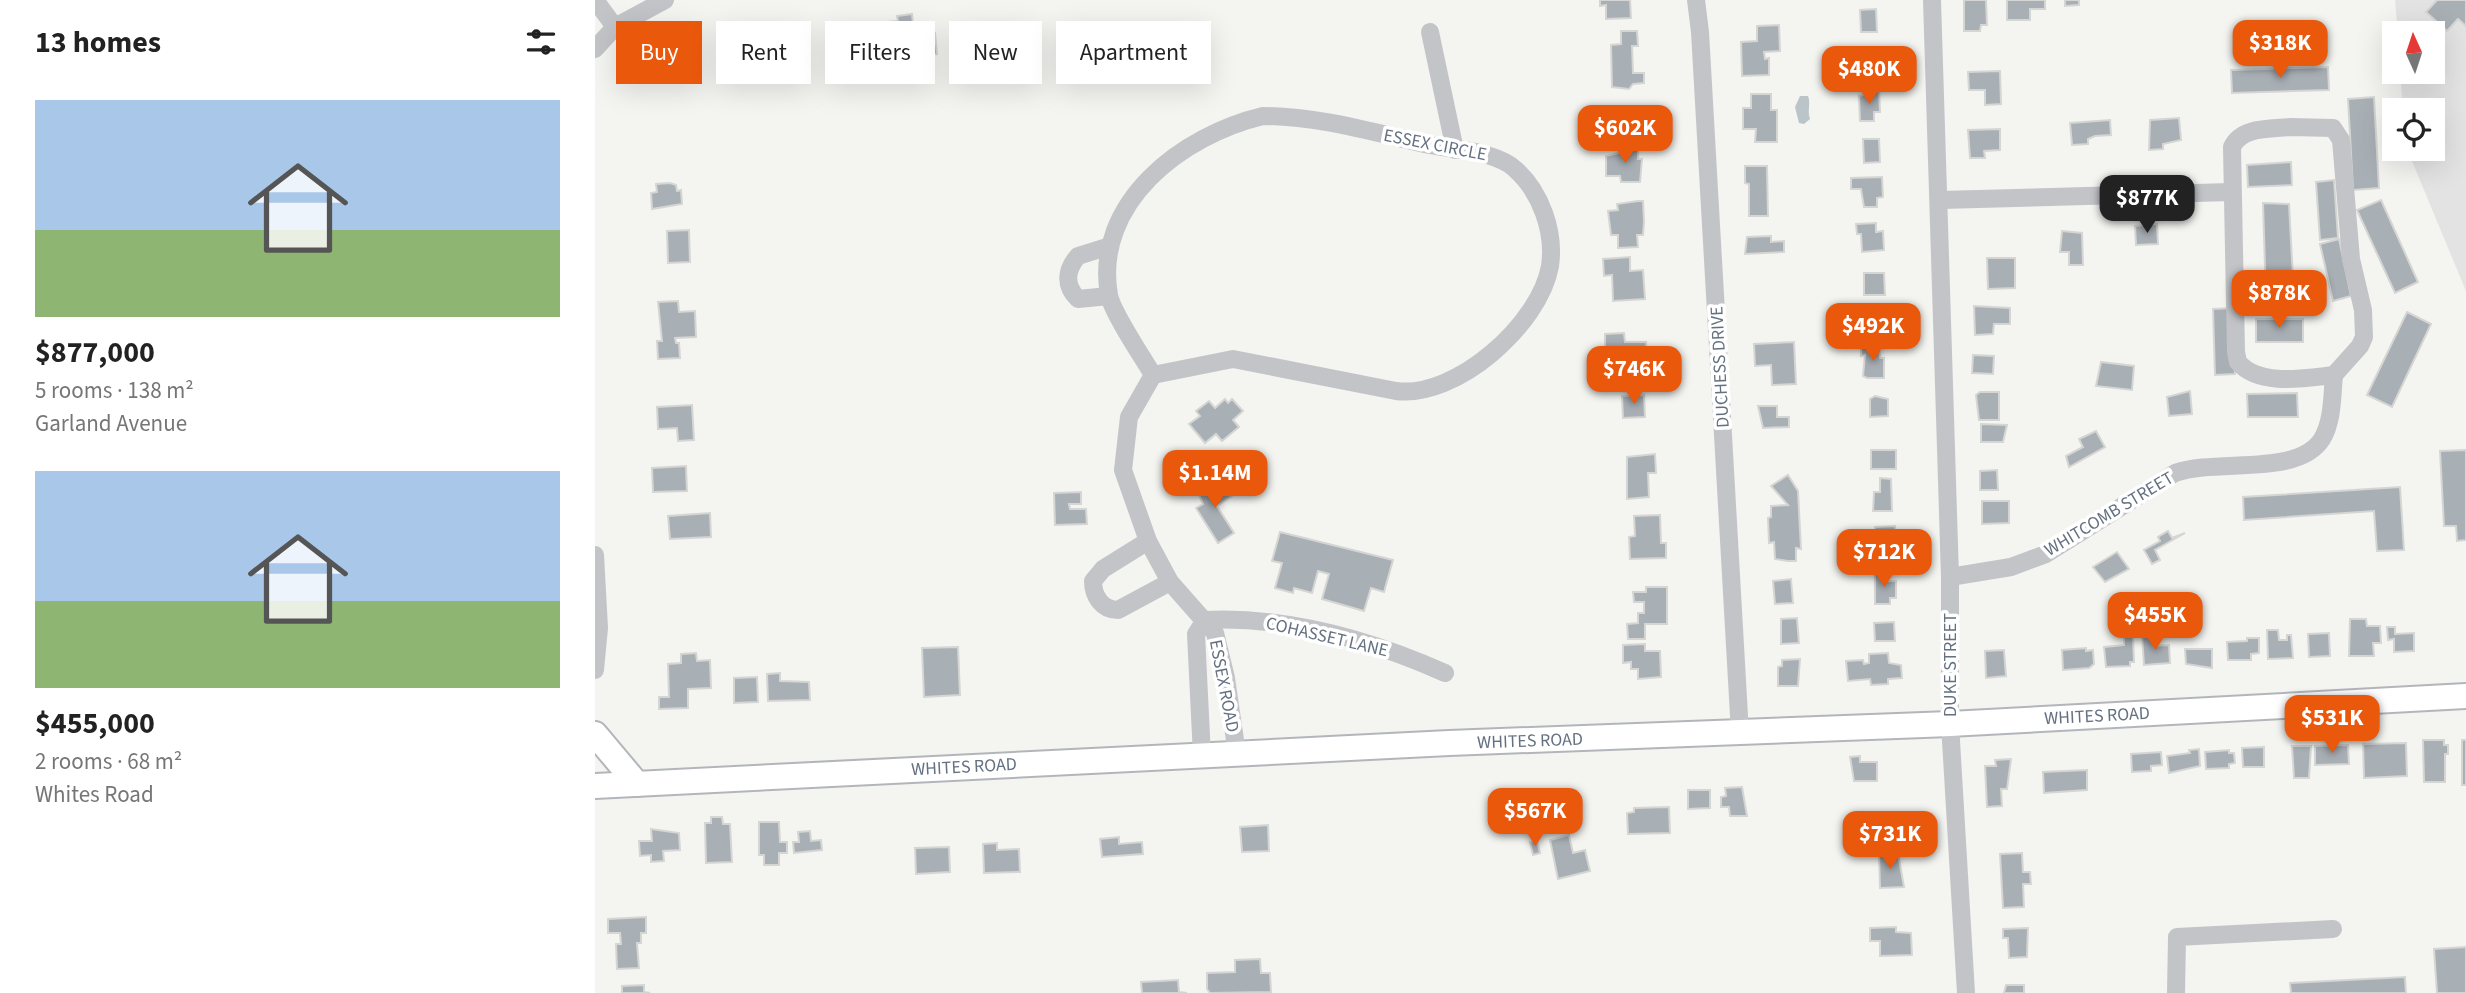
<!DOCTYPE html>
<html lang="en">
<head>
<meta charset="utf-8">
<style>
  :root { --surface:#fff; --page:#f6f6f6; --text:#222; --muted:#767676; --accent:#ea580c }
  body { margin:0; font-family:"Source Sans 3",sans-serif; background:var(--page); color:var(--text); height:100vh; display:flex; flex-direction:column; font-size:26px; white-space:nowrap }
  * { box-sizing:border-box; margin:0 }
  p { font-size:23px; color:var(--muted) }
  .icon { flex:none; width:38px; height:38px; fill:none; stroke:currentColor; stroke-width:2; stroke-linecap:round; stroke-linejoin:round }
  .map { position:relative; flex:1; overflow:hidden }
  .sheet { display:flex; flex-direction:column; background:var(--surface); width:595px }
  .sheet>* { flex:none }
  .guide { position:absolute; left:21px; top:21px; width:665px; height:63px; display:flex; gap:14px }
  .needle { width:46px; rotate:357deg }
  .tools { position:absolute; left:1787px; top:21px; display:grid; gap:14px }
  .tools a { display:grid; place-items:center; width:63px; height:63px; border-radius:0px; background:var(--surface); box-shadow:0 7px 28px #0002; font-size:35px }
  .price { position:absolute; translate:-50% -60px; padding:0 16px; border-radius:14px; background:var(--accent); color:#fff; font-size:23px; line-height:46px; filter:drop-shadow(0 2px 4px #0008) }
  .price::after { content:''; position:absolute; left:50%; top:42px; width:21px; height:16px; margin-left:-10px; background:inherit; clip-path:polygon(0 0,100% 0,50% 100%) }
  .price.selected { background:#222; color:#fff }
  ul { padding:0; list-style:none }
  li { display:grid; align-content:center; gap:14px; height:371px; padding:0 35px }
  li span { display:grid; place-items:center; height:217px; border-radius:0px; color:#555 }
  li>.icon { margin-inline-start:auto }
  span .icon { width:126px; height:126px; fill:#fffc; stroke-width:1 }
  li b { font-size:30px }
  h2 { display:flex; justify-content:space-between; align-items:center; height:84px; padding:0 35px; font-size:30px }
  .tag { padding:0 24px; border-radius:0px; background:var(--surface); box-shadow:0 7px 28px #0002; font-size:24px; line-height:63px }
  .tag.selected { background:var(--accent); color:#fff }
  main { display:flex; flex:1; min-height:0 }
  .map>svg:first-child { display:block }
  .built { fill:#e2e3e2 }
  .water { fill:#bac4c9 }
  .building { fill:#a8afb5; stroke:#d5d6d3; stroke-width:2 }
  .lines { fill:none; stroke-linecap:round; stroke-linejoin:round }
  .secondary-casing { stroke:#b2b6bb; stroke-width:28 }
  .street { stroke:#c2c4c8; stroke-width:18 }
  .secondary { stroke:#fff; stroke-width:24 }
  .labels { text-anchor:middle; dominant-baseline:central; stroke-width:7; stroke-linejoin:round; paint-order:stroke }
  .street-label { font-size:18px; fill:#647181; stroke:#fff }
</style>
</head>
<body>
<main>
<section class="sheet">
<h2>13 homes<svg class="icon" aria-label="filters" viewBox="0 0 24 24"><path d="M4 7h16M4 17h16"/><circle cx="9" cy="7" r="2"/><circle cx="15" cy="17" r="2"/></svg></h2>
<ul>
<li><span style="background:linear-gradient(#a9c7e8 60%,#8fb573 0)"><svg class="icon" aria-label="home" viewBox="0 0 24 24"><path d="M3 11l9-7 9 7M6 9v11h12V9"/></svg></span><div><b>$877,000</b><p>5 rooms · 138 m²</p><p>Garland Avenue</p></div></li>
<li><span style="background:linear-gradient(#a9c7e8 60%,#8fb573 0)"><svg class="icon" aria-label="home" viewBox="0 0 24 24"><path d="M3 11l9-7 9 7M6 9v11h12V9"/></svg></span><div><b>$455,000</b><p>2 rooms · 68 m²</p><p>Whites Road</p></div></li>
</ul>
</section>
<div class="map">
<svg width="1871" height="993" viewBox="0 0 1871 993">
  <rect width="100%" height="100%" fill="#f4f4f1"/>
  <polygon class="built" points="1800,0 1871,0 1871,291 1812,149 1838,149 1838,110 1808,110 1805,72 1838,72 1838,33 1803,33"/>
  <path class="water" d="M1205,96H1213C1216,103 1212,111 1215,119L1209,124L1204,123L1200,107Z"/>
  <g class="building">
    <polygon points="1005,0 1035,0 1036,18 1011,19 1011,5 1005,6"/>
    <polygon points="1369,0 1391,0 1392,25 1386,25 1385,31 1369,31"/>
    <polygon points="1412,0 1450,0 1450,9 1435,9 1435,20 1412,20"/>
    <polygon points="1470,0 1484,0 1484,5 1470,6"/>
    <polygon points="1842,0 1871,0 1871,26 1863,19 1852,31 1831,12"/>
    <polygon points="1281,9 1282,32 1266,32 1265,10"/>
    <polygon points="317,14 319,36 340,33 342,54 298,58 297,46 285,47 282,23 303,21 302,16"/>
    <polygon points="1184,25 1185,51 1169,52 1170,59 1174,58 1174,75 1147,76 1146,42 1162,41 1162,26"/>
    <polygon points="1026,31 1042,31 1043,46 1037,46 1038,73 1049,73 1049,83 1038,84 1034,89 1017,87 1016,45 1026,44"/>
    <polygon points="1282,51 1283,80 1264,81 1263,52"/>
    <polygon points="1733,67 1734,90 1637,93 1636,70"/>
    <polygon points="1405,71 1406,104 1390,105 1390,90 1374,90 1373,72"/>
    <polygon points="1284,91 1285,112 1279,112 1279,121 1265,121 1264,96"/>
    <polygon points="1156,94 1176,94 1176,110 1182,110 1182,142 1160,142 1161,129 1148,129 1148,108 1156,108"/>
    <polygon points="1779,97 1784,188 1758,190 1753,99"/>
    <polygon points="1032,106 1046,106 1046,129 1014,130 1014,116 1022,116 1022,111 1029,111"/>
    <polygon points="1584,118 1586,140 1568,144 1568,149 1554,150 1555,120"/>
    <polygon points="1515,120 1516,135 1500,136 1493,139 1493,144 1477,145 1475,123"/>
    <polygon points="1405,129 1405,150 1389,151 1390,158 1375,158 1373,130"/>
    <polygon points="1268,139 1284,139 1285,162 1269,163"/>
    <polygon points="1043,148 1043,159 1047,159 1045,182 1026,182 1025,176 1011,176 1011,156 1024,153 1024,149"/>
    <polygon points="1696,162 1697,185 1653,187 1652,165"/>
    <polygon points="1150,166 1172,166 1173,216 1154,216 1154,184 1150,183"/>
    <polygon points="1287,177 1288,197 1282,198 1282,207 1269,207 1266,189 1256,189 1256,178"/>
    <polygon points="1739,180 1743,238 1725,240 1721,182"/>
    <polygon points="75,183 81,185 82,191 86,190 87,204 57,209 56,193 62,192 61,184"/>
    <polygon points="1786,200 1823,282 1800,293 1762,210"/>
    <polygon points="1043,201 1048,201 1049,222 1048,235 1042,235 1043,247 1023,248 1023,235 1016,235 1013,211 1023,210 1022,204"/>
    <polygon points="1668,203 1694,204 1699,297 1671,299"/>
    <polygon points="1281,223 1281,232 1288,231 1289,250 1267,252 1266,234 1262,234 1261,224"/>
    <polygon points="1562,224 1563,244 1541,245 1540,226"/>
    <polygon points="94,230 95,262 73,263 72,231"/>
    <polygon points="1467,231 1487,233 1488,265 1474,265 1474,252 1465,252"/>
    <polygon points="1176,236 1176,242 1189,241 1189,252 1150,254 1152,237"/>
    <polygon points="1744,239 1756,296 1738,301 1725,244"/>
    <polygon points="1035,257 1035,271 1048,270 1050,299 1018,301 1017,275 1009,276 1008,259"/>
    <polygon points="1392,258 1420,258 1420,288 1393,289"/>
    <polygon points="1269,273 1289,273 1290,295 1269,295"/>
    <polygon points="83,301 84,312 100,311 101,337 80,338 81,343 84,343 85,358 63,359 62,341 67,341 63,302"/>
    <polygon points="1288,306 1290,337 1263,338 1261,307"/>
    <polygon points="1379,306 1415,308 1415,324 1399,324 1398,334 1380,335"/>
    <polygon points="1638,308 1640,374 1620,375 1618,309"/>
    <polygon points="1812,312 1836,324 1797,407 1772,395"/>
    <rect x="1661" y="319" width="47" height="23"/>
    <polygon points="1029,333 1030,342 1051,342 1053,389 1013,391 1012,379 1010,379 1010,334"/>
    <polygon points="1199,342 1201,384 1177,385 1176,365 1160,366 1159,344"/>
    <polygon points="1284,347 1285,358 1289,358 1289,378 1272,378 1268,376 1270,355 1266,356 1266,348"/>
    <polygon points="1378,355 1399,356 1398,374 1377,373"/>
    <polygon points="1506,362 1539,366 1537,390 1501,386"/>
    <polygon points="1595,391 1597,414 1574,416 1572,397"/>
    <polygon points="1385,392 1404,392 1404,420 1384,420 1381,395"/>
    <polygon points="1702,393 1703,417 1653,417 1652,394"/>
    <polygon points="1049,395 1050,417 1028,418 1027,396"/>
    <polygon points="1280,396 1293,399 1293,416 1275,417 1275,399"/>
    <polygon points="630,399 633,403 637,399 648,411 638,420 644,427 627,441 621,434 610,443 594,424 605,416 601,411 614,401 620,408"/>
    <polygon points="97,405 99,440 83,441 82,428 63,429 62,407"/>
    <polygon points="1163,406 1182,406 1182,417 1194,417 1194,427 1168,428"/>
    <polygon points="1386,424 1412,425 1408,442 1386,442"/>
    <polygon points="1501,431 1510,447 1474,467 1471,456 1488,447 1484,439"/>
    <rect x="1276" y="450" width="25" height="19"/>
    <polygon points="1871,450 1871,540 1862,541 1861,526 1849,526 1845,451"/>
    <polygon points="1060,454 1061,473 1053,473 1054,497 1032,499 1032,457"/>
    <polygon points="91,466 92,491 58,492 57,468"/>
    <polygon points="1402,470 1403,490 1385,490 1385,471"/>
    <polygon points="1193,475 1203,491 1206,549 1201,548 1201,561 1193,561 1180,559 1179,542 1174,543 1173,518 1176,517 1176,506 1193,505 1176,486"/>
    <polygon points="1285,478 1296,479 1297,511 1278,511 1279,492 1285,492"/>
    <polygon points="612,482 617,489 628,482 637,496 622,506 639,533 623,543 601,508 608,504 601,488"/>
    <polygon points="1805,487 1809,550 1782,551 1779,511 1649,520 1648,497"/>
    <polygon points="486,492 486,504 474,504 475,509 491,509 492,524 460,525 459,493"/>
    <polygon points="1387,501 1414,501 1414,523 1387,524"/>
    <polygon points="115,513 116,537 75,539 73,516"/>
    <polygon points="1065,515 1066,543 1071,543 1071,558 1035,559 1034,537 1040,536 1039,516"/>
    <polygon points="1300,526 1301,557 1281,557 1280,527"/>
    <polygon points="1573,531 1577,538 1590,533 1560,550 1565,560 1557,564 1549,550 1565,541 1563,537"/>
    <polygon points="685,532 798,560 789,592 776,588 769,611 727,599 734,574 723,571 717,593 699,588 698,593 680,588 687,563 677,561"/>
    <polygon points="1522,552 1534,569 1510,582 1498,567"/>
    <polygon points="1280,573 1292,573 1292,581 1301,581 1301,598 1295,598 1295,604 1280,604"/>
    <polygon points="1196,579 1198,603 1180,604 1178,581"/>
    <polygon points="1051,587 1072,587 1072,624 1050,624 1050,639 1033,639 1032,624 1043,623 1043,613 1049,613 1049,602 1039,602 1038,592 1051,592"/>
    <polygon points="1202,618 1204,643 1186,644 1186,619"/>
    <polygon points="1755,619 1771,619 1772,626 1785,626 1786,643 1778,643 1779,656 1754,656"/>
    <polygon points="1299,622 1300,641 1280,641 1279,623"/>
    <polygon points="1792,627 1800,627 1800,634 1819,633 1819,651 1799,652 1799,639 1793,640"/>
    <polygon points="1672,630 1683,630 1684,640 1692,640 1692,635 1696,635 1698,658 1673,659"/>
    <polygon points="1734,633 1735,656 1714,657 1713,634"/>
    <polygon points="1560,635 1561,646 1574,645 1575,663 1549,665 1547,636"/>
    <polygon points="1529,637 1538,637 1539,662 1535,662 1535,666 1511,667 1509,647 1529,645"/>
    <polygon points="1652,638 1664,638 1664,653 1656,654 1656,660 1633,660 1632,642 1652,641"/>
    <polygon points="1050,644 1050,651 1065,651 1066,677 1043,679 1043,669 1036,669 1036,662 1028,663 1028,645"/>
    <polygon points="363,647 365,695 329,697 327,648"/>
    <polygon points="1491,648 1491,651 1498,650 1499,664 1494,668 1468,670 1467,650"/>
    <polygon points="1590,649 1617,649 1617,668 1591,664"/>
    <polygon points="1409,650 1411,676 1391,678 1390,651"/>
    <polygon points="101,653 102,661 115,660 116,688 93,689 93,708 64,709 64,697 74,697 73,664 86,663 86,654"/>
    <polygon points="1293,653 1294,663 1306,665 1307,678 1293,679 1293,684 1276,685 1275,679 1253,681 1251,661 1268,660 1269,664 1274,663 1274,654"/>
    <polygon points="1205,659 1203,686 1183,686 1183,667 1187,666 1187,660"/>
    <polygon points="185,673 185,681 214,682 215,700 173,701 172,674"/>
    <polygon points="162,677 163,702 139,703 139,678"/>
    <polygon points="1828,740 1849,740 1849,745 1853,745 1853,754 1850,754 1850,782 1829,782"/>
    <rect x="1867" y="740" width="4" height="45"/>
    <polygon points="1811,743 1812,776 1769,778 1768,744"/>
    <polygon points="1753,745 1754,764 1720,765 1720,746"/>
    <polygon points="1697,746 1716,746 1714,778 1699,778"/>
    <polygon points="1669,747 1669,767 1648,767 1647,748"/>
    <polygon points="1604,749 1605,766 1574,773 1572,756 1595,753 1594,750"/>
    <polygon points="1634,750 1634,753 1639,753 1640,763 1634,764 1634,768 1611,769 1610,752"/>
    <polygon points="1566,752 1567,765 1556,766 1556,771 1537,772 1536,754"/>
    <polygon points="1265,756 1265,762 1282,762 1282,781 1259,781 1255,757"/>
    <polygon points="1416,759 1412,789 1406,789 1407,806 1392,807 1390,766 1401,766 1400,760"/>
    <polygon points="1492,770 1492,790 1449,793 1448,772"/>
    <polygon points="1147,787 1152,816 1135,816 1134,807 1126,807 1126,797 1131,796 1130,788"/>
    <polygon points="1093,790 1115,790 1115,808 1093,809"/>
    <polygon points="1074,807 1075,833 1033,834 1032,813 1039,812 1039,808"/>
    <polygon points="116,817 127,817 128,824 135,824 137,862 111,863 110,823 116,823"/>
    <polygon points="164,822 184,822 185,842 192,842 192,853 184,853 184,865 169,865 169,855 164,855"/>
    <polygon points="673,825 674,851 647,852 645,827"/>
    <polygon points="56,829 84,833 85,850 68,851 69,861 56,862 56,855 45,856 44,841 57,841"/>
    <polygon points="215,831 216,841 226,840 227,850 199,853 198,842 204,842 203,832"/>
    <polygon points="974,835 978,853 990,850 995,871 963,879 955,840"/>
    <polygon points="524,837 524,844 547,842 548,854 507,857 505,839"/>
    <polygon points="942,840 945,853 938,855 935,842"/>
    <polygon points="402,843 402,850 424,849 425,872 389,873 388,844"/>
    <polygon points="354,847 355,872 321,874 320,848"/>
    <polygon points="1303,853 1309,887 1285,888 1284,854"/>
    <polygon points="1427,853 1428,872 1435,872 1436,884 1428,884 1429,907 1408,908 1405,854"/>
    <polygon points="51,917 51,933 46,933 46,943 42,943 44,968 22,969 21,944 26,944 25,933 13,933 13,919"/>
    <polygon points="1301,927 1301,932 1316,933 1317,955 1285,956 1285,941 1275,941 1275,928"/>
    <polygon points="1433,928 1432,957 1414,958 1413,938 1408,938 1408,929"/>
    <polygon points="1871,947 1871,993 1842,993 1839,949"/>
    <polygon points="665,959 666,973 675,973 676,992 615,993 612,989 612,973 640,972 640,960"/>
    <polygon points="1810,977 1811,993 1696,993 1695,983"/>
    <polygon points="583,980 584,992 592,993 547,993 546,982"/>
    <polygon points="49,985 49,992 55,993 27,993 27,986"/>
    <polygon points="1411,985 1429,985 1429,993 1409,993"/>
  </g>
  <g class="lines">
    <g class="secondary-casing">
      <g id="secondary">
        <polyline points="0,734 42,784"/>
        <polyline points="0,786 854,743 1355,724 1871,696"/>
      </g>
    </g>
    <g class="street">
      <polyline points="0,0 20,27"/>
      <polyline points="1101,0 1105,32 1145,733"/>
      <polyline points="1337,0 1355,577 1355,724 1371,993"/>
      <polyline points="835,32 860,150"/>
      <polyline points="0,49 20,27 70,0"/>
      <path d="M668,116C724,116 780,133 835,145C854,149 874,149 892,155C902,158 913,162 920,169C946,192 960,232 955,266C945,324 861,399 801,391L638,359L558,375C548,358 517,312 514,295C498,202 588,135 668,116Z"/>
      <path d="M1695,127L1738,128L1746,140L1756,259L1768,310L1769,337L1765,346L1739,375C1711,378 1664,387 1643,362L1641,352L1637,147C1646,127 1674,129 1695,127Z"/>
      <polyline points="1346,200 1636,192"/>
      <path d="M514,296L483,299C469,285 471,270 483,256L515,246"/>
      <polyline points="558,375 534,417 528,470 553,541 575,582 620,633 631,678 642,754"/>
      <path d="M553,541L508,569L498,581C498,596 507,610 523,610L575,582"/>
      <polyline points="0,555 4,628 0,670"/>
      <path d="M1355,577L1416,567L1451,554L1580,473C1623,458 1703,477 1727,439C1738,421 1737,395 1739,375"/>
      <path d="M610,620C691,616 776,640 850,673"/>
      <polyline points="607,756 601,634 610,620"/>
      <polyline points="1581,993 1582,937 1738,929"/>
    </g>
    <use href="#secondary" class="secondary"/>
  </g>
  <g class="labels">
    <g class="street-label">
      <text transform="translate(840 145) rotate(11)">ESSEX CIRCLE</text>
      <text transform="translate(1125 367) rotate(-93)">DUCHESS DRIVE</text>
      <text transform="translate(1514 514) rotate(-31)">WHITCOMB STREET</text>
      <text transform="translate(732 637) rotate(13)">COHASSET LANE</text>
      <text transform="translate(1355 665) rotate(-90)">DUKE STREET</text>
      <text transform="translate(629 686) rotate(79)">ESSEX ROAD</text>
      <text transform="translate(1502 716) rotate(-3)">WHITES ROAD</text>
      <text transform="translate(935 741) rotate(-2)">WHITES ROAD</text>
      <text transform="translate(369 767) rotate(-3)">WHITES ROAD</text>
    </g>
  </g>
</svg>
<div class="tools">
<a><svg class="needle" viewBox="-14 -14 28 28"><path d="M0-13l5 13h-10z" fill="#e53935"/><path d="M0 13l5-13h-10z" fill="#767676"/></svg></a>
<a><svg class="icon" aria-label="locate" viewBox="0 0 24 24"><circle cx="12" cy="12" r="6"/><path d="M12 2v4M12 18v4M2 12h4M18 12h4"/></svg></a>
</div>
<b class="price" style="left:1685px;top:80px">$318K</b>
<b class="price" style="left:1274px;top:106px">$480K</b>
<b class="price" style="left:1030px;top:165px">$602K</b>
<b class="price selected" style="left:1552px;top:235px">$877K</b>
<b class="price" style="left:1684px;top:330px">$878K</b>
<b class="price" style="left:1278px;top:363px">$492K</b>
<b class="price" style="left:1039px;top:406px">$746K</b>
<b class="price" style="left:620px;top:510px">$1.14M</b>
<b class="price" style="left:1289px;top:589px">$712K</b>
<b class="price" style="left:1560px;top:652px">$455K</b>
<b class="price" style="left:1737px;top:755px">$531K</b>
<b class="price" style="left:940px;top:848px">$567K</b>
<b class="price" style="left:1295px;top:871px">$731K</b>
<div class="guide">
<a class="tag selected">Buy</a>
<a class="tag">Rent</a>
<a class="tag">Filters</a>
<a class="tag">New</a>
<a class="tag">Apartment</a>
</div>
</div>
</main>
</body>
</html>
